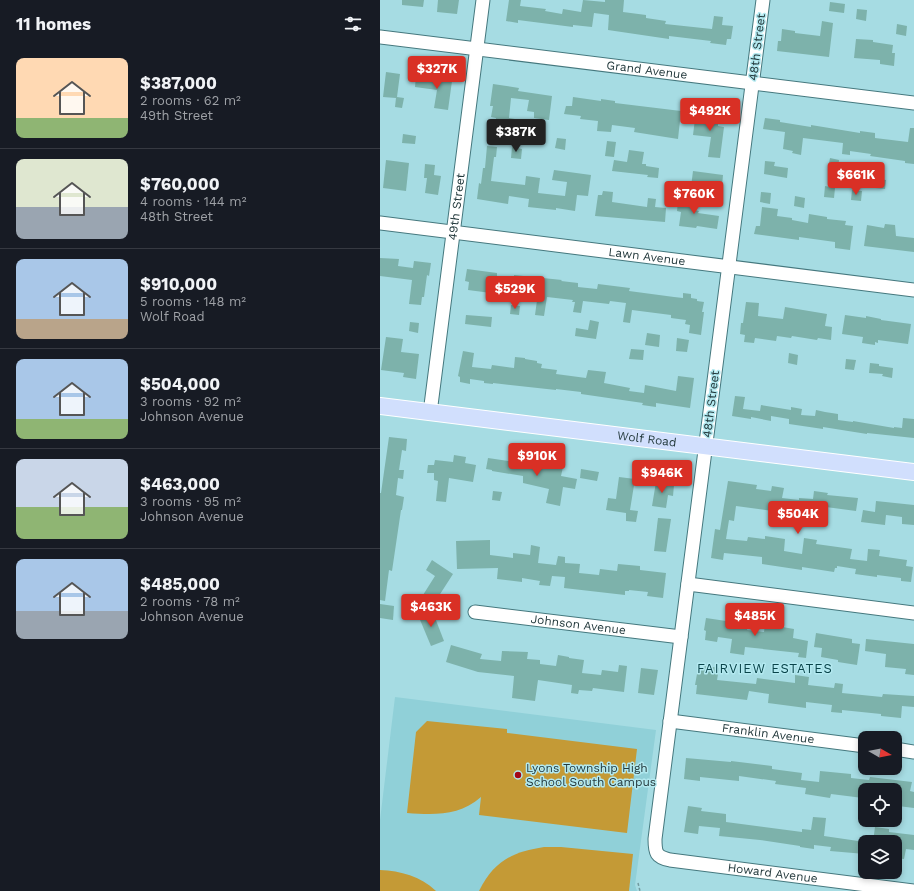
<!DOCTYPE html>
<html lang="en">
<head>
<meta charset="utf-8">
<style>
  :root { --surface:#171b24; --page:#242831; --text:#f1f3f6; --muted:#9ea1a6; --line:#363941; --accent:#d93025 }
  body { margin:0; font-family:"Work Sans",sans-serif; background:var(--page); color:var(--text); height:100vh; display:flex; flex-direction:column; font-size:15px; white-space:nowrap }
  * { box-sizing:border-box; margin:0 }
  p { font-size:13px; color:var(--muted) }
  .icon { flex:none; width:22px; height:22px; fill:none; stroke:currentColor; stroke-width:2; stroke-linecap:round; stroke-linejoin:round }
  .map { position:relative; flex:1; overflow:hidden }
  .panel { display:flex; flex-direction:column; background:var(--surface); width:380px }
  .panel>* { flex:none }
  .needle { width:26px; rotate:99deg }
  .controls { position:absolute; left:478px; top:731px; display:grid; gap:8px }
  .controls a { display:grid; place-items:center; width:44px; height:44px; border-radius:8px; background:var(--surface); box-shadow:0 2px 6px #0003; font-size:20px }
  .price { position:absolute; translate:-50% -34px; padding:0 9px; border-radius:4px; background:var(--accent); color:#fff; font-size:13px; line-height:26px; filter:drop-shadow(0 1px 2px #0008) }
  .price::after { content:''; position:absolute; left:50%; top:24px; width:12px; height:9px; margin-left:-6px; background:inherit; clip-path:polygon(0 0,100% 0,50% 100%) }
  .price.current { background:#222; color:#fff }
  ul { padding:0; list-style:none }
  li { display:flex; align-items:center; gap:12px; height:100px; padding:0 16px }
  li+li { border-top:1px solid var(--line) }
  li span { display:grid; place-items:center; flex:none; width:112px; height:80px; border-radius:8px; color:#555 }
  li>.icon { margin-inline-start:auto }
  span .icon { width:48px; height:48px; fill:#fffc; stroke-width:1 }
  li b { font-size:17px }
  h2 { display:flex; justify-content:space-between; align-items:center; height:48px; padding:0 16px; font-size:17px }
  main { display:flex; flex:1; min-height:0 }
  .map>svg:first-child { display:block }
  .built { fill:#90d0d8 }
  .pitch { fill:#c49a36 }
  .building { fill:#7db2ab }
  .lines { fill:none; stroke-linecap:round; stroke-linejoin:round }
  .minor-casing { stroke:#45787e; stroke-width:15 }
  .major-casing { stroke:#fff; stroke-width:18 }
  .path { stroke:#719a9f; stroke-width:1.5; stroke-dasharray:3 2; stroke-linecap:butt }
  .minor { stroke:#fff; stroke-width:13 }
  .major { stroke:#d1dffd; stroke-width:16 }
  .poi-dot { fill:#a30718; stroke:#b3e9f0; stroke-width:1.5 }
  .labels { text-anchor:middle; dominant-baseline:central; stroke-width:3; stroke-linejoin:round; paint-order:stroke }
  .street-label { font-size:12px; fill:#23393c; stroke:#b3e9f0 }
  .poi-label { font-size:12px; fill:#23393c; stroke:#b3e9f0; text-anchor:start }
  .neighbourhood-label { font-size:13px; letter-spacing:1px; fill:#094349; stroke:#b3e9f0 }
</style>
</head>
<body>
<main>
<section class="panel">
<h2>11 homes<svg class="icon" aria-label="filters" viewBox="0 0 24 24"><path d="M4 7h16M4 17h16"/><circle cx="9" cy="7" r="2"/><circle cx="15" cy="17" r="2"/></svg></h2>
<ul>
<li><span style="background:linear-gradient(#ffd9b3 75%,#8fb573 0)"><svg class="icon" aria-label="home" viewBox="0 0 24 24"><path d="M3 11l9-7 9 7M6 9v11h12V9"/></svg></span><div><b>$387,000</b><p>2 rooms · 62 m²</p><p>49th Street</p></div></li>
<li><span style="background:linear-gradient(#dfe7d0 60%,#9aa5b1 0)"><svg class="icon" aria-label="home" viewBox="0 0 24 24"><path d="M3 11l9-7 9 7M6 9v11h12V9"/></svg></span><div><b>$760,000</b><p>4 rooms · 144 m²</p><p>48th Street</p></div></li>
<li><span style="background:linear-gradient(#a9c7e8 75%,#b9a48a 0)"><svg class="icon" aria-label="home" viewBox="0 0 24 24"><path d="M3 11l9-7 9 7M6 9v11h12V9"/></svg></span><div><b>$910,000</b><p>5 rooms · 148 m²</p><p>Wolf Road</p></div></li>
<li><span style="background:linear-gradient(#a9c7e8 75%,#8fb573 0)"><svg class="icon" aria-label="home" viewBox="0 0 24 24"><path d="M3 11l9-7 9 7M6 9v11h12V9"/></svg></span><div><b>$504,000</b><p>3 rooms · 92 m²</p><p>Johnson Avenue</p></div></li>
<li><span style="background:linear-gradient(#c9d6e8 60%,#8fb573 0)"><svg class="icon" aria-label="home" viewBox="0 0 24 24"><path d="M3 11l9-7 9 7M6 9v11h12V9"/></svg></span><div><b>$463,000</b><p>3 rooms · 95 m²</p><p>Johnson Avenue</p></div></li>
<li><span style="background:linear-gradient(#a9c7e8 65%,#9aa5b1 0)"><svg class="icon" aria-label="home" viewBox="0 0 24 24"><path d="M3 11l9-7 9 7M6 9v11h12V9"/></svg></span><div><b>$485,000</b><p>2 rooms · 78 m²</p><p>Johnson Avenue</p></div></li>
</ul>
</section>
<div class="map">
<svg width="534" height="891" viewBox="0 0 534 891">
  <rect width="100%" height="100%" fill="#a6dce3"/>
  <polygon class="built" points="15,697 276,730 255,885 257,891 0,891 0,820"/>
  <g class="pitch">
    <path d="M47,721L127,729V733L257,749L247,833L99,815L101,797C79,816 55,815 27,813L36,732Z"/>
    <path d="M164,847H181L253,854L249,891H99C114,861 132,852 164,847Z"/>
    <path d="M0,870C21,871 40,876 56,891H0Z"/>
  </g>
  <g class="building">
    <polygon points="22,0 44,0 43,7 22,5"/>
    <polygon points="58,0 79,0 77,14 57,12"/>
    <polygon points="129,0 141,0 140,6 166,9 165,11 182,14 183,9 201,12 203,0 225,2 225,0 244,0 243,12 266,15 266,18 286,21 285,24 332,29 334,16 343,17 342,25 353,26 351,39 347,39 346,45 330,43 331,41 289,36 289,39 228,30 229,15 214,13 212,27 193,25 193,27 138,20 138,23 126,21"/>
    <polygon points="450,2 465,4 464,13 449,11"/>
    <polygon points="477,9 487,10 486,21 476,19"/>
    <polygon points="442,21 453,23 449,57 397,51 398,41 401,41 402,29 415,31 415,33 440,36"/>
    <polygon points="517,24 527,26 526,36 516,34"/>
    <polygon points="476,39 493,40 493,42 513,45 512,53 515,53 514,66 500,64 500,60 474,58"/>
    <polygon points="6,72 20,74 17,97 24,98 22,108 15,107 16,98 3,97"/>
    <polygon points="36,76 72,81 68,110 54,108 57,90 35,87"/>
    <polygon points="113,84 139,88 138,91 172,96 169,120 154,118 154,112 147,111 149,100 131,98 129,118 135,119 134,131 127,130 127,133 114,131 116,118 111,117 113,106 110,106"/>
    <polygon points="193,97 221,101 221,99 235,101 235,103 301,111 298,139 254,132 255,128 232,125 231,132 217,131 218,121 200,119 201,116 184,114 186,106 192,106"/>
    <polygon points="316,111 327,112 327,115 338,116 338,126 344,127 340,158 328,157 331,137 313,135"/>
    <polygon points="385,118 400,120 400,122 431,127 431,125 480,133 480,131 495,133 495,138 528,142 530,128 534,128 534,164 525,163 525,161 490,156 491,154 470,151 470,155 462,154 463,143 423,138 421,155 412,153 413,151 403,149 405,132 383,129"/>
    <polygon points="23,134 36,136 35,144 22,143"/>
    <polygon points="177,138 186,139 185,150 175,148"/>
    <polygon points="227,141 236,142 234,157 225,156"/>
    <polygon points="107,146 117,147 116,157 114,157 111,181 145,185 146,176 160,178 158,193 185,196 187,182 172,180 174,170 211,175 208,196 197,195 195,211 176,208 176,210 148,207 149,199 129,196 128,204 97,199 99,183 101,184 103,168 105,168"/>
    <polygon points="132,147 142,149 141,159 131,158"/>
    <polygon points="249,150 264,152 262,164 266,164 266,166 279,168 278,178 267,177 268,175 232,171 234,160 247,162"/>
    <polygon points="450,158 459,160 458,170 448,169"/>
    <polygon points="6,160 29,163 26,191 3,188"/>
    <polygon points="385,161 395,162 394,166 408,168 407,178 384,174"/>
    <polygon points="45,164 55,165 54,175 61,176 58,195 45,193 47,178 44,178"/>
    <polygon points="313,171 343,175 342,186 323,183 323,189 311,187"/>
    <polygon points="488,177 506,180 505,189 486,187"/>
    <polygon points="445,186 455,188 454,198 444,197"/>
    <polygon points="472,190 482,191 481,201 471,200"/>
    <polygon points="223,191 233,192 232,202 267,207 268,198 276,199 275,207 286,208 285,222 215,216 218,195 222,195"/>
    <polygon points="381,192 391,193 390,204 380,202"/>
    <polygon points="299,193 310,195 310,202 314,203 314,210 319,211 318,213 339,216 337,229 317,226 316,228 299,226 301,212 297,211"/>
    <polygon points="415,196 425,198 424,208 414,206"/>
    <polygon points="382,207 398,209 397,216 412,218 412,220 428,223 429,214 447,217 447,219 466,221 465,225 473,226 470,250 455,248 455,242 419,237 419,240 374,234 376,226 380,226"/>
    <polygon points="505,224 515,225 516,236 534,238 534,252 484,246 487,225 504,228"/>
    <polygon points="0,258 19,259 18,266 33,268 34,261 51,263 49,276 47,275 44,297 42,297 41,305 29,304 32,280 0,276"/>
    <polygon points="87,269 117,273 117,277 134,280 134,275 182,280 181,281 198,283 198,287 217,289 218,284 250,288 249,291 294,297 303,298 303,293 311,294 311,298 317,299 317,301 324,302 322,312 324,312 321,335 309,333 310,325 305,324 306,320 291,318 291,315 252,310 250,323 243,322 246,303 230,301 229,304 203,301 201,313 193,312 195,302 192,302 193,300 167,297 164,316 155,315 158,293 126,289 125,297 111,295 111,293 88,290 89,282 85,281"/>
    <polygon points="366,302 379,303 378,316 403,319 405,307 447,314 445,326 452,327 451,340 438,338 437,340 412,336 411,338 397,336 396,341 375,338 374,343 364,342 365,335 360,334 361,323 363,323"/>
    <polygon points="131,305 140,306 139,315 130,314"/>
    <polygon points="86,315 112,317 111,327 85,324"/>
    <polygon points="465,315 486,318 486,316 501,319 501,320 531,324 528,344 498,340 498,343 495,342 495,345 482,343 483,337 462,334"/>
    <polygon points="210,320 219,322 216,339 195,336 196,328 208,330"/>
    <polygon points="30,322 39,323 38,333 29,331"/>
    <polygon points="267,333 280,335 279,347 265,345"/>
    <polygon points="6,337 23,339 21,352 39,354 36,379 23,377 24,373 1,370"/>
    <polygon points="297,338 309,340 307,352 296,351"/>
    <polygon points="251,349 264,350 263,360 249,359"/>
    <polygon points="83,351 94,353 92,367 111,369 112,365 134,368 135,357 145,358 145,359 157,361 157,363 162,364 161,368 177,370 176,374 206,378 208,370 226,372 224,383 250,388 249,391 264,393 265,385 296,391 298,376 314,378 310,408 276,403 276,407 262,405 263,403 201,394 201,392 176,389 176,390 113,383 113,384 104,383 104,381 90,379 90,384 80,382 80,377 78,376"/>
    <polygon points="409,353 418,355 417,365 408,363"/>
    <polygon points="466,359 476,360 474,370 465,369"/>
    <polygon points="490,363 499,364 499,366 513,368 512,378 502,376 503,374 489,373"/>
    <polygon points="355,396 365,397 363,409 380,411 381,405 411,410 411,407 422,409 421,415 435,416 436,410 445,412 458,414 458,420 473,422 473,421 514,428 514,427 522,428 523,418 534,419 534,438 487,433 487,434 443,427 443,429 409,424 409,419 391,416 391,421 371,417 371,419 352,416"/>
    <polygon points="9,437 27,439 26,451 22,450 19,470 24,470 23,479 18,478 16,495 24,497 22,510 21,510 12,571 9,570 5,601 0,600 0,493 1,493"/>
    <polygon points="74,455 86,457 85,463 96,465 93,482 69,478 66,502 56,501 58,481 54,480 54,473 47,473 48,465 54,465 55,460 73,462"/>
    <polygon points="108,458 161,466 161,463 183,467 181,476 197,479 195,489 183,487 180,506 166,503 169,489 143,483 143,476 112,471 112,470 106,469"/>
    <polygon points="201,469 219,472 217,481 200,478"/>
    <polygon points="239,477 255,479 250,510 258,511 256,522 246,521 246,513 226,510 228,498 236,499"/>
    <polygon points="348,481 377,485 376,489 391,491 392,486 404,488 402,498 419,500 419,498 433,499 434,491 448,493 447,495 478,498 476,511 446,507 444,518 356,506 354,521 349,520 346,539 367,541 368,537 385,539 385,536 405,539 404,551 422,554 424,538 437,540 436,544 472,549 470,559 487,561 488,549 500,550 499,556 527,560 526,566 533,567 531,582 521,581 521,578 497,575 497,577 475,574 476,569 457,566 457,568 455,568 454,572 422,567 422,570 382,564 382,557 344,553 343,560 331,558 335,529 340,530"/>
    <polygon points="276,482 294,485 293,496 288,495 286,508 272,506"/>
    <polygon points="113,491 122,492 120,501 112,500"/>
    <polygon points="496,501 534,505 534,525 522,524 522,517 506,515 505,525 481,522 483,510 495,512"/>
    <polygon points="278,518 291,519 286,552 274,551"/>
    <polygon points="110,540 110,555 133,558 133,553 150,555 151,545 160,547 158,563 176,565 178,556 185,557 185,563 200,564 199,573 219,575 220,569 237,571 238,564 260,566 260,570 286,573 283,598 267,596 268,592 249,590 249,591 245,591 245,595 184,588 185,577 172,576 170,586 159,585 160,581 142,578 142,582 117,579 118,568 77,569 76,541"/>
    <polygon points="52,560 73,574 55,602 43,595 55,576 46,570"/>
    <polygon points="0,604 14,606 13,620 0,618"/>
    <polygon points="52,610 64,641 51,646 38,615"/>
    <polygon points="326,618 346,621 346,619 359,621 359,625 368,626 367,630 384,632 385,624 414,629 413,638 428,641 426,658 418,657 419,653 365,647 364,655 350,653 352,639 338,637 337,642 325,640 326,631 324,630"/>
    <polygon points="436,633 472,639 472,643 480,644 477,665 458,662 458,660 441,657 442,648 434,647"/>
    <polygon points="486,639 534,644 534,675 525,674 526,669 505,667 506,654 485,651"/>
    <polygon points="71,645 102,654 100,659 121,661 122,651 148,652 147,659 160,660 160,664 176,666 178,655 189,657 189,658 204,660 202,673 221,675 222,670 238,672 239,665 247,666 244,692 213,688 212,691 199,690 198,694 191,693 192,685 158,680 155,701 132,698 134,676 98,672 66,662"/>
    <polygon points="320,665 339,668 337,680 376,684 377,678 415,683 415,675 429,677 428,685 454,688 455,683 463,684 462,693 502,697 503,694 534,696 534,707 522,706 521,718 501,716 501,714 462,710 462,713 451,712 452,705 426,702 426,708 388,703 389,694 369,691 367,700 316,694 317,685 315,685 317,674 319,674"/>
    <polygon points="261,668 278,670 274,695 258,693"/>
    <polygon points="306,758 351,762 351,761 392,766 392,769 422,773 421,780 439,782 440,771 471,774 471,778 489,780 490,777 532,782 530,791 534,792 534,808 518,806 520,790 484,790 483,798 451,794 450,798 425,794 426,788 395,784 396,781 359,776 359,781 320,777 320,781 304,779"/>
    <polygon points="308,806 322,808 321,811 346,814 346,822 422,832 422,829 431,830 433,817 446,818 444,836 485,842 485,854 450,851 451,847 434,845 434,849 420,847 420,846 380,840 339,836 340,828 319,826 318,834 304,832"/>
    <polygon points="495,827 509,829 509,832 534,835 534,850 526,849 524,859 515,858 515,842 493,842"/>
  </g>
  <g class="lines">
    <g class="minor-casing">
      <g id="minor">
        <path id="s1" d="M383,0L275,839C275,853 276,857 290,860L534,891"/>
        <path id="s2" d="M0,37L534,103"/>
        <path id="s3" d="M0,223L534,290"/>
        <path id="s4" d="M50,413L103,0"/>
        <polyline points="308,584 534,613"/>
        <path id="s5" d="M95,612L301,637"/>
        <path id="s6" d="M290,721L485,746"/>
        <polyline points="515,749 534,752"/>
      </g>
    </g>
    <g class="major-casing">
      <g id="major">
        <path id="s7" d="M0,406L534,472"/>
      </g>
    </g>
    <polyline class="path" points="258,883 260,891"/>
    <use href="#minor" class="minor"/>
    <use href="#major" class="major"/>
  </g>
  <circle class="poi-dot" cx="138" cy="775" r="4"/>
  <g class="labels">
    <g class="street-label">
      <text transform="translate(377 47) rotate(-83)">48th Street</text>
      <text stroke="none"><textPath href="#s2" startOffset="269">Grand Avenue</textPath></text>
      <text stroke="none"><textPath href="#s4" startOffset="208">49th Street</textPath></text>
      <text stroke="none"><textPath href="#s3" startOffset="269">Lawn Avenue</textPath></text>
      <text transform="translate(331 404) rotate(-83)">48th Street</text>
      <text stroke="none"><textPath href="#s7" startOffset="269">Wolf Road</textPath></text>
      <text stroke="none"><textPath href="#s5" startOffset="104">Johnson Avenue</textPath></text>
      <text stroke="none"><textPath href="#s6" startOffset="99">Franklin Avenue</textPath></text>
      <text stroke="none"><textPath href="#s1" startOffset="979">Howard Avenue</textPath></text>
    </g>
    <g class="poi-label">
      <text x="146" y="768">Lyons Township High<tspan x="146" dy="14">School South Campus</tspan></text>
    </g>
    <g class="neighbourhood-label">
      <text x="385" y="668">FAIRVIEW ESTATES</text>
    </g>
  </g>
</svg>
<div class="controls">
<a><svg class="needle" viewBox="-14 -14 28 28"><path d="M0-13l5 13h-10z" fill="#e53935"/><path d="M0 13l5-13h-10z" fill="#9ea1a6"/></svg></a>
<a><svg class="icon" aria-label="locate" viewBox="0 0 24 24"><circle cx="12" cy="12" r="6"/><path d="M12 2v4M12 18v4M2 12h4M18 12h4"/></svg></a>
<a><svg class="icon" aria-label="layers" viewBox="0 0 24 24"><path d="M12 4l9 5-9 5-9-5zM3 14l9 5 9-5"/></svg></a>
</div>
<b class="price" style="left:57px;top:90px">$327K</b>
<b class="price" style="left:330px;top:132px">$492K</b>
<b class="price current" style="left:136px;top:153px">$387K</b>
<b class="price" style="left:476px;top:196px">$661K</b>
<b class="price" style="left:314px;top:215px">$760K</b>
<b class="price" style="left:135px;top:310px">$529K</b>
<b class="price" style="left:157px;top:477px">$910K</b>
<b class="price" style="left:282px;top:494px">$946K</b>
<b class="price" style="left:418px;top:535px">$504K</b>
<b class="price" style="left:51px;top:628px">$463K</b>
<b class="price" style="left:375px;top:637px">$485K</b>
</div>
</main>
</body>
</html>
